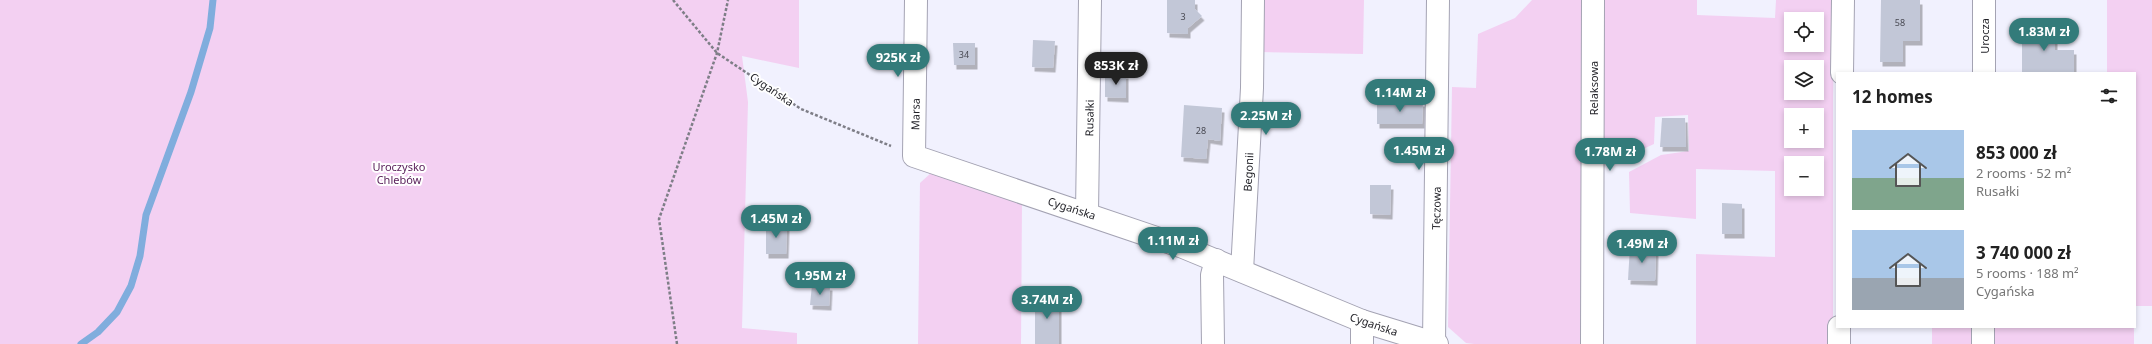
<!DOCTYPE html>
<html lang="en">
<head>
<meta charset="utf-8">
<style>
  :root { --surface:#fff; --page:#f2f2f2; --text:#222; --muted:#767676; --accent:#337b7a }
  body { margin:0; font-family:"Noto Sans",sans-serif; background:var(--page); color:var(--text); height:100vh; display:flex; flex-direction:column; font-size:15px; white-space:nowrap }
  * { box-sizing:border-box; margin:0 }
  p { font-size:13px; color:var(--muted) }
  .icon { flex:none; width:22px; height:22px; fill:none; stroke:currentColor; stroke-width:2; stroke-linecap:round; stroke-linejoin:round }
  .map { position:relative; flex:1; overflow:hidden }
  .details { position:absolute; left:1836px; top:72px; width:300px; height:256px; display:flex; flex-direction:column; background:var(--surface); border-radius:0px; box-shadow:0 2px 6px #0003 }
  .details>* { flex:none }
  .tools { position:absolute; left:1784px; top:12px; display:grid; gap:8px }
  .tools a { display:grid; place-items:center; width:40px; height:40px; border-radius:0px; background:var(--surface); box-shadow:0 2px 6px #0003; font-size:20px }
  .price { position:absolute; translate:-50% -34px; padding:0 9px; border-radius:14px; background:var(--accent); color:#fff; font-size:13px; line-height:26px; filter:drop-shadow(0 1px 2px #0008) }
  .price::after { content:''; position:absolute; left:50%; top:24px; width:12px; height:9px; margin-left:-6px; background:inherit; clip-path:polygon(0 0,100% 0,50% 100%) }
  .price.current { background:#222; color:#fff }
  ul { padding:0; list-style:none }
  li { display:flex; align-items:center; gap:12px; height:100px; padding:0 16px }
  li span { display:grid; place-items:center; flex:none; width:112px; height:80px; border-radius:0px; color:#555 }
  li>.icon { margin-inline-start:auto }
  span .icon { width:48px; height:48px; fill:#fffc; stroke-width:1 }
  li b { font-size:17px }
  h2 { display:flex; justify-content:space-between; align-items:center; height:48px; padding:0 16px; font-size:17px }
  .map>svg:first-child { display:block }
  .green { fill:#f3d0f2; fill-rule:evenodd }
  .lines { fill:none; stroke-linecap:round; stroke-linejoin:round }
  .stream { stroke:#80addd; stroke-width:7 }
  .building { fill:#c2c7d7; filter:url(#shadow) }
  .minor-casing { stroke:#a4a3b3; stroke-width:24 }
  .path { stroke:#7e7e87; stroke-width:2.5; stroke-dasharray:3 2; stroke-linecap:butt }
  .minor { stroke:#fff; stroke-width:22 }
  .labels { text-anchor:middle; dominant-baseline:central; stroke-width:4; stroke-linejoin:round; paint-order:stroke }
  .number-label { font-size:9px; fill:#484952 }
  .street-label { font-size:11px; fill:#1f1f25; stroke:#fff }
  .park-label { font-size:11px; fill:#5b225c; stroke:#fff }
</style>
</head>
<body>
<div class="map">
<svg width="2152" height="344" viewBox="0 0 2152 344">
  <defs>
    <filter id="shadow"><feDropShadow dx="2.5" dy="4.5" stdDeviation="0" flood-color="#0004"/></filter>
  </defs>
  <rect width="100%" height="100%" fill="#f1f1fe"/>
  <g class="green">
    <polygon points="0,0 799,0 799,68 742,56 748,102 742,328 797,333 797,344 0,344"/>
    <polygon points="1258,0 1364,0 1363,54 1257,52"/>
    <polygon points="1532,0 1587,0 1585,344 1474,344 1466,343 1448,327 1452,87 1476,88 1478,34 1515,18"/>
    <path d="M1601,0H1697V15L1775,18L1776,0H1835L1833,97V338L1831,344H1696V254L1775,257V171L1696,169V219L1630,213L1629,172L1661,155L1689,151L1688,115L1655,117L1654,144L1608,165L1600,160ZM1791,19H1817V45H1791ZM1791,67H1817V93H1791ZM1791,115H1817V141H1791ZM1791,163H1817V189H1791Z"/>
    <polygon points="2107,0 2152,0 2152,306 2135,306 2135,73 2107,73"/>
    <polygon points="932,172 1022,202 1021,344 918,344 920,183"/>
    <rect x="1932" y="327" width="45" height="17"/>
    <rect x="1989" y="327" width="145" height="17"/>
  </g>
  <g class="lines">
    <polyline class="stream" points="81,344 98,332 117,312 131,286 140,256 146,215 191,92 210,28 213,0"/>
  </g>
  <g class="building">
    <polygon points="1167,0 1195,0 1195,9 1202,16 1188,28 1188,34 1167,33"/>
    <polygon points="1881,0 1920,0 1920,41 1903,41 1903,62 1880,62"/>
    <polygon points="2022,26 2055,26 2055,50 2074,50 2074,73 2022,73"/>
    <polygon points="1033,40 1055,41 1053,68 1032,67"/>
    <polygon points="953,43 975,43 975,65 954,65"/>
    <polygon points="1105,73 1126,74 1126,98 1105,97"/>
    <polygon points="1423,102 1422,124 1377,124 1377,103"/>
    <polygon points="1184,105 1222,108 1220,141 1208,139 1206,159 1181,157"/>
    <polygon points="1662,118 1685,118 1686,147 1660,147"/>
    <polygon points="1370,185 1391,185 1390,215 1370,214"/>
    <polygon points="1722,203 1742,204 1742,234 1722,234"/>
    <polygon points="766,224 787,225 786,254 766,254"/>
    <polygon points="1630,246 1656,247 1655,281 1628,280"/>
    <polygon points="812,285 830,286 829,306 810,305"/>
    <rect x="1035" y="297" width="24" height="47"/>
  </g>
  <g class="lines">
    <g class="minor-casing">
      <g id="minor">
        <polyline points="916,0 914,156 1183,247 1362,321 1437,344"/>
        <polyline points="1842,73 1843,0"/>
        <polyline points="1984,73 1984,0"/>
        <polyline points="1087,213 1090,0"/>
        <polyline points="1242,271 1252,88 1253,0"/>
        <polyline points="1362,321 1362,344"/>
        <polyline points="1434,343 1438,0"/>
        <polyline points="1213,344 1212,275 1216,260"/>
        <polyline points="1592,344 1593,0"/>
        <polyline points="1839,344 1839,327"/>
        <polyline points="1983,344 1983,327"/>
      </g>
    </g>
    <g class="path">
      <polyline points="673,0 717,53 801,109 891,146"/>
      <polyline points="677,344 659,219 717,53 728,0"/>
    </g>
    <use href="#minor" class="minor"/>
  </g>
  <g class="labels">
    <g class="number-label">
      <text x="1183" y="16">3</text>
      <text x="1900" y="22">58</text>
      <text x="964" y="54">34</text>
      <text x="1201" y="130">28</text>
    </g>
    <g class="street-label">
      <text transform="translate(1984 36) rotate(-90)">Urocza</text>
      <text transform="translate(1593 88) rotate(-90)">Relaksowa</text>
      <text transform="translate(772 89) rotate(34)">Cygańska</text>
      <text transform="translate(915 114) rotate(-89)">Marsa</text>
      <text transform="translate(1089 118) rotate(-89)">Rusałki</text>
      <text transform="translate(1248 172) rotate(-87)">Begonii</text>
      <text transform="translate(1072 208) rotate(18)">Cygańska</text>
      <text transform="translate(1436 208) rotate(-89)">Tęczowa</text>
      <text transform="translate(1374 324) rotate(19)">Cygańska</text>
    </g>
    <g class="park-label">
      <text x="399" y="166">Uroczysko<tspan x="399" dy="13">Chlebów</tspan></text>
    </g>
  </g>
</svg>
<div class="tools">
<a><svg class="icon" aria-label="locate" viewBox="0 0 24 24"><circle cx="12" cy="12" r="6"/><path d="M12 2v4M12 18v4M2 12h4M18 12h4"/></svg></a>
<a><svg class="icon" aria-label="layers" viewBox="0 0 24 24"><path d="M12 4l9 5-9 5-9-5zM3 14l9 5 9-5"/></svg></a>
<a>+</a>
<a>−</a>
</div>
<b class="price" style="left:2044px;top:52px">1.83M zł</b>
<b class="price" style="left:898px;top:78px">925K zł</b>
<b class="price current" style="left:1116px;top:86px">853K zł</b>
<b class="price" style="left:1400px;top:113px">1.14M zł</b>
<b class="price" style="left:1266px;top:136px">2.25M zł</b>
<b class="price" style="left:1419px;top:171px">1.45M zł</b>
<b class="price" style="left:1610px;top:172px">1.78M zł</b>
<b class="price" style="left:776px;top:239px">1.45M zł</b>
<b class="price" style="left:1173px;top:261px">1.11M zł</b>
<b class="price" style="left:1642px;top:264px">1.49M zł</b>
<b class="price" style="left:820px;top:296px">1.95M zł</b>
<b class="price" style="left:1047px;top:320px">3.74M zł</b>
<section class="details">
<h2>12 homes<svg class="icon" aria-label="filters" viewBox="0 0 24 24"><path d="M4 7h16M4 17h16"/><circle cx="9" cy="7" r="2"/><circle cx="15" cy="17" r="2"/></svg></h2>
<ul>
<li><span style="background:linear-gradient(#a9c7e8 60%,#7fa58c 0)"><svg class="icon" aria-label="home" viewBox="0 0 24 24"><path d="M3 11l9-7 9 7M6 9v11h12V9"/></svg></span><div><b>853 000 zł</b><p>2 rooms · 52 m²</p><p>Rusałki</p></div></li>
<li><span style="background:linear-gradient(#a9c7e8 60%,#9aa5b1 0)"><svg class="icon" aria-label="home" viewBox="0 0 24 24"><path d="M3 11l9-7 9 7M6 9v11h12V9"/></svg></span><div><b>3 740 000 zł</b><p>5 rooms · 188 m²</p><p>Cygańska</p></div></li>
</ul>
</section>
</div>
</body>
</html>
